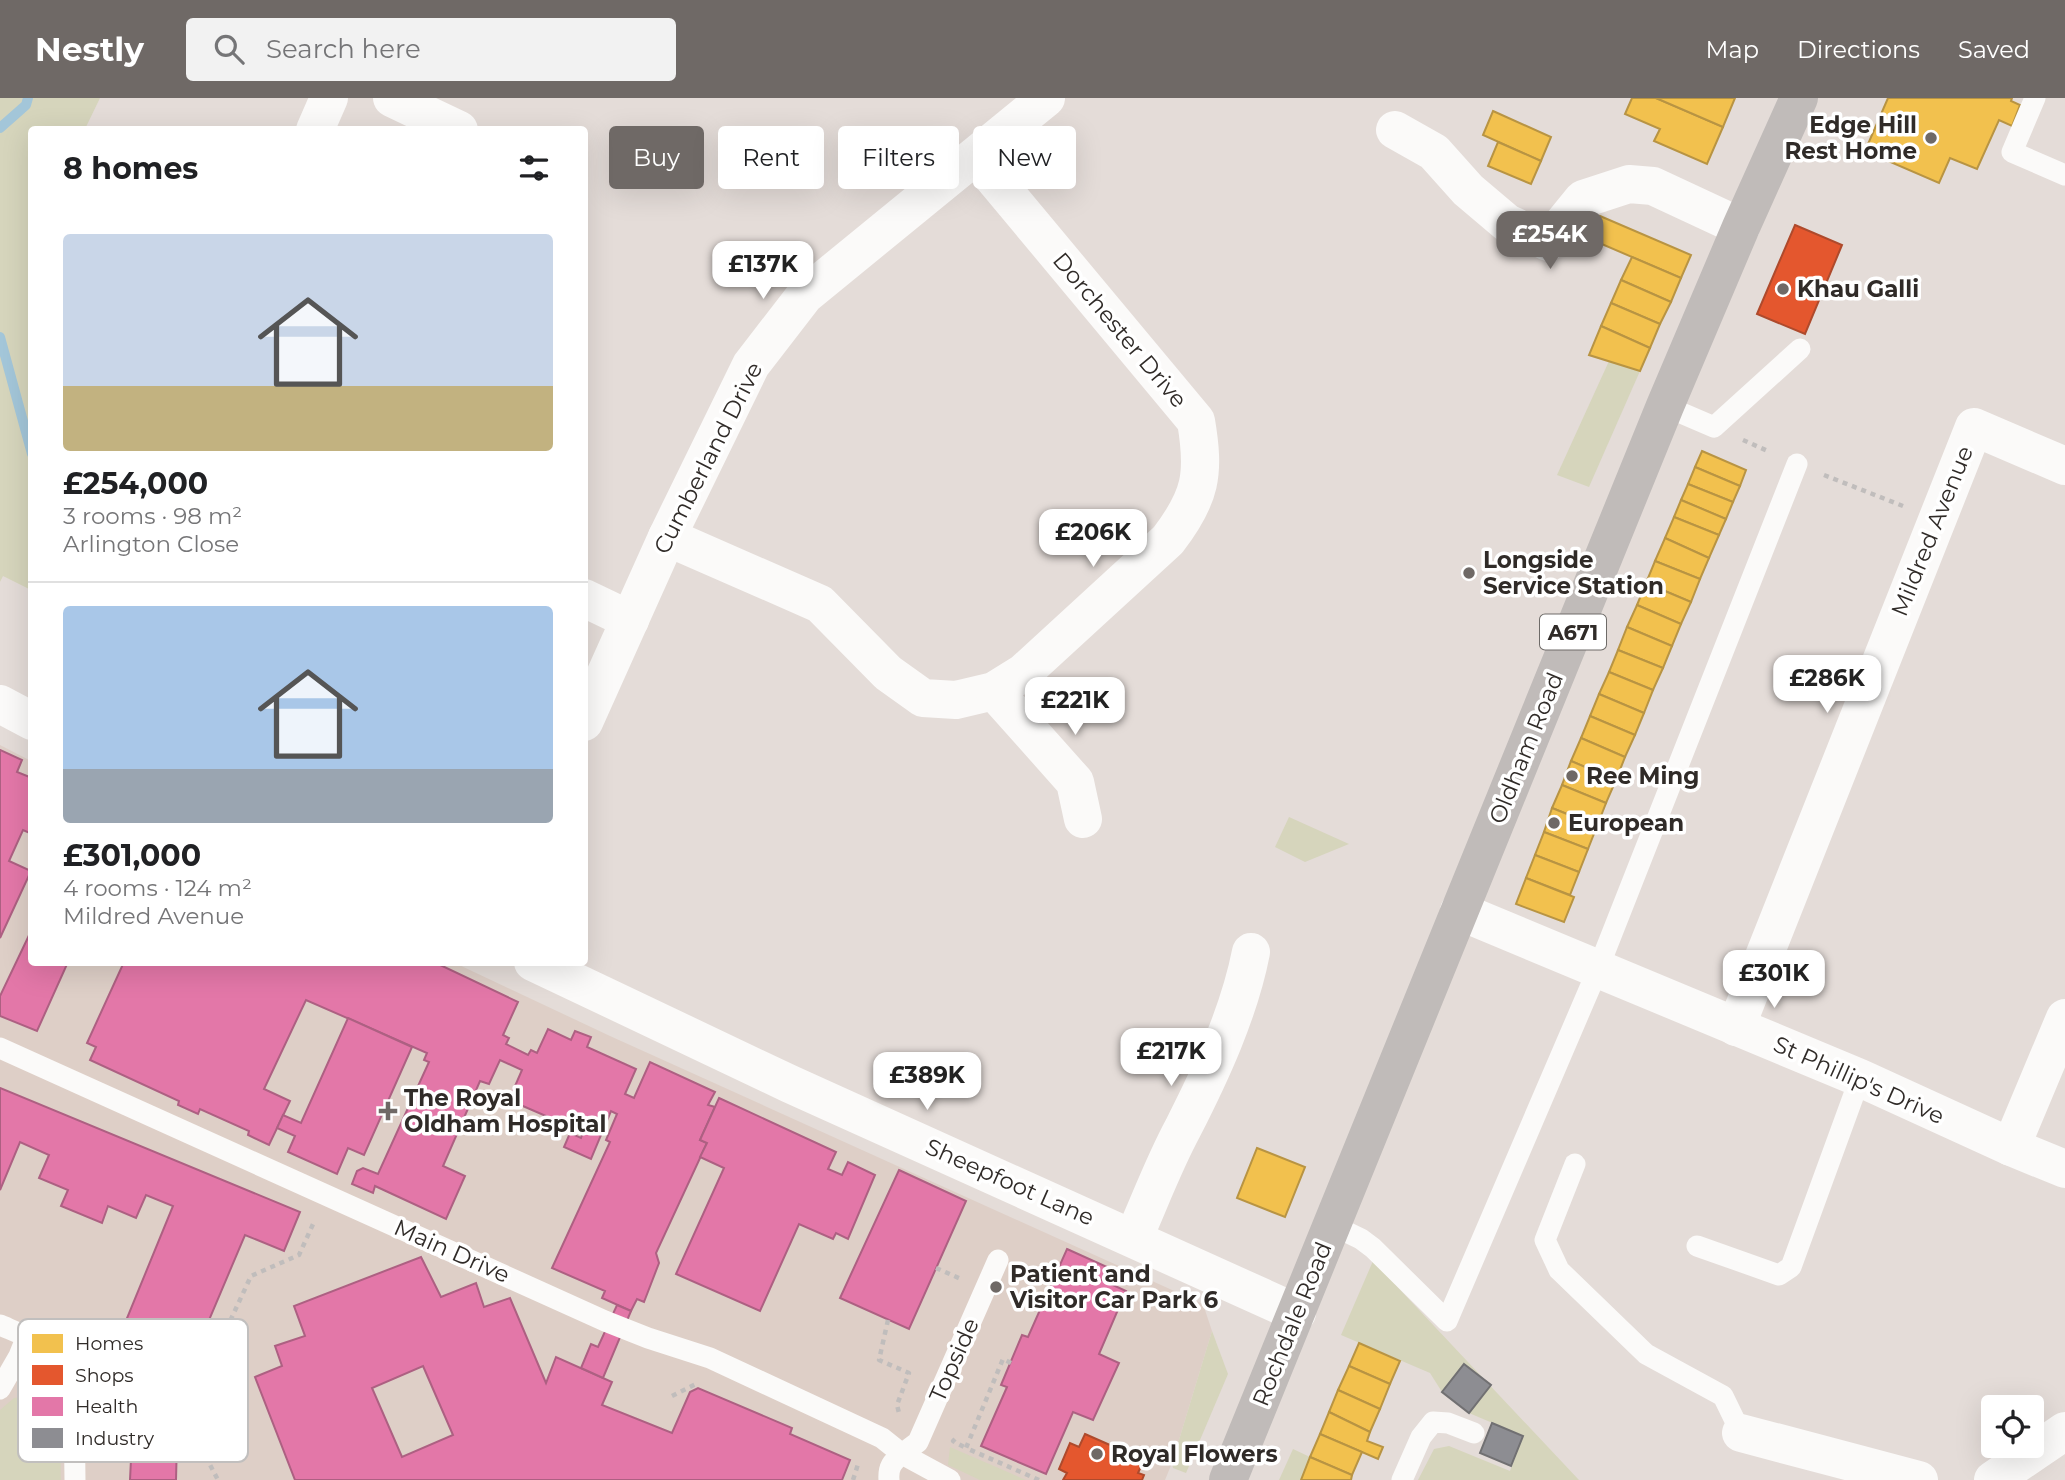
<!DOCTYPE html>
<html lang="en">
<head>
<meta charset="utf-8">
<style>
  :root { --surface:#fff; --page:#f2f2f2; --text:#202124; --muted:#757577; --line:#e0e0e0; --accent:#6f6966 }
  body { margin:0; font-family:Montserrat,sans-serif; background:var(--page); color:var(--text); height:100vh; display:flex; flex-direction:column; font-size:26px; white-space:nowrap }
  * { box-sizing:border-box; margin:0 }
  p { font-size:23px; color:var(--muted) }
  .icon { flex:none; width:38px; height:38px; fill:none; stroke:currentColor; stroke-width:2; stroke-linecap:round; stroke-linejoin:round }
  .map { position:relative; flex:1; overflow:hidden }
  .sheet { position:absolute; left:28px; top:28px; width:560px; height:840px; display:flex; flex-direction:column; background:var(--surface); border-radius:7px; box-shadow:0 7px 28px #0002 }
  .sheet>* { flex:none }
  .guide { position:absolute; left:609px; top:28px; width:665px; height:63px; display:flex; gap:14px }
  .controls { position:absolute; left:1981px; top:1297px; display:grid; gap:14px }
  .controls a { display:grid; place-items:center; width:63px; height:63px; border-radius:7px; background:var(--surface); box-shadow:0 7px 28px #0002; font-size:35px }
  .price { position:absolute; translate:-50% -60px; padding:0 16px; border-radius:14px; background:#fff; color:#222; font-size:23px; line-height:46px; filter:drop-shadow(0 2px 4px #0008) }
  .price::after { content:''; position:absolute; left:50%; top:42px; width:21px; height:16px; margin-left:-10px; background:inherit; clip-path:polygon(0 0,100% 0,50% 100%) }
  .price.selected { background:var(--accent); color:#fff }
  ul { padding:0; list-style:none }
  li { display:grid; align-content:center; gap:14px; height:371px; padding:0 35px }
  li+li { border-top:2px solid var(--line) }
  li span { display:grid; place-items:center; height:217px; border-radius:7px; color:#555 }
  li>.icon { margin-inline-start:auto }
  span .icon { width:126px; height:126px; fill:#fffc; stroke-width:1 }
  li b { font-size:30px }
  h2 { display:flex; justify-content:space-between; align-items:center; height:84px; padding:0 35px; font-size:30px }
  .chip { padding:0 24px; border-radius:7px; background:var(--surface); box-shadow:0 7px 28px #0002; font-size:24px; line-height:63px }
  .chip.selected { background:var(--accent); color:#fff }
  header { display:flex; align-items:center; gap:42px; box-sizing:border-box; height:98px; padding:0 35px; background:var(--accent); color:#fff }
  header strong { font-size:33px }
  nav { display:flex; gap:38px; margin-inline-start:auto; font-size:24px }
  .search { width:490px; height:63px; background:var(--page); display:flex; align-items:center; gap:18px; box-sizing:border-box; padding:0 24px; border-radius:7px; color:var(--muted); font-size:26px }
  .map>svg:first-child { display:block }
  .built { fill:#decfc7 }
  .green { fill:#d6d5bc }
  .homes { fill:#f2c14e; stroke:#b89443; stroke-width:2 }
  .shops { fill:#e4572e; stroke:#ae4a2c; stroke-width:2 }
  .health { fill:#e377a8; stroke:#ad6082; stroke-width:2; fill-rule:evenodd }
  .industry { fill:#8d8d92; stroke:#717072; stroke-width:2 }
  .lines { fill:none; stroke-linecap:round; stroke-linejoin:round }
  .stream { stroke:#a3c6d9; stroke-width:10 }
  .path { stroke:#c0bdbc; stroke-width:4.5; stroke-dasharray:5 5; stroke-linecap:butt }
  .service { stroke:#fbfaf9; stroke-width:21 }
  .minor { stroke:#fbfaf9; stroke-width:38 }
  .primary { stroke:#c0bbb9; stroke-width:38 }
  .poi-dot { fill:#6f6966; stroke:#fff; stroke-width:2.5 }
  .labels { text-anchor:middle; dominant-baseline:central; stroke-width:7; stroke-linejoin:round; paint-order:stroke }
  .shield { fill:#fff; stroke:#6e6b68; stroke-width:2 }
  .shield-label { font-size:21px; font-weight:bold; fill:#302b28 }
  .poi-label { font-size:23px; font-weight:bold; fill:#302b28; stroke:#fff; text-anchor:start }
  .street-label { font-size:23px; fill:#302b28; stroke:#fff }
  .key { fill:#fff; stroke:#c1bfbe; stroke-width:2 }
  .key-label { font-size:19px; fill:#302b28 }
</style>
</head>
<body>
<header>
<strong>Nestly</strong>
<div class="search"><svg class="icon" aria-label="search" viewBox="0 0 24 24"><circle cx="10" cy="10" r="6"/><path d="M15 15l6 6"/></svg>Search here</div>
<nav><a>Map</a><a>Directions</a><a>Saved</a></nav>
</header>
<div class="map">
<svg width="2065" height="1382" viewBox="0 0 2065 1382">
  <rect width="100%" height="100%" fill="#e4dcd8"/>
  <polygon class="built" points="0,647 31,663 32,864 455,865 610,938 1203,1206 1212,1233 1172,1365 1165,1382 0,1382"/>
  <g class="green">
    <polygon points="0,0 100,0 85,31 32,32 31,492 3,478 0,484"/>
    <polygon points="1609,263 1640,273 1589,389 1557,377"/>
    <polygon points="1289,719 1349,746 1305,764 1275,749"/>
    <polygon points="1373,1163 1579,1382 1418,1382 1434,1351 1449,1348 1510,1373 1523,1338 1469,1315 1491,1287 1442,1294 1430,1275 1341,1237"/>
    <polygon points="1212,1233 1228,1276 1186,1375 1173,1370 1172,1365"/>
    <path d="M26,1298C34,1299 42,1299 48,1304C64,1318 60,1362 61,1382H0V1312L14,1300Z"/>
    <polygon points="950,1349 1026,1382 980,1382 948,1367"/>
    <polygon points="1293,1351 1310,1359 1301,1382 1279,1382"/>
  </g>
  <g class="homes">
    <polygon points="1632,0 1656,0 1723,29 1707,66 1654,43 1660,31 1625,16"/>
    <polygon points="1656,0 1735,0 1723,29"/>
    <polygon points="1888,0 2012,0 2011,3 2020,7 2012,28 1999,22 1977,71 1950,60 1939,85 1865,53"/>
    <polygon points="1493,13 1551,39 1541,63 1483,37"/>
    <polygon points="1498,44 1541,63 1531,86 1488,68"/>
    <polygon points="1600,118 1691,157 1681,180 1590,141"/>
    <polygon points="1632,159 1681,180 1671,204 1621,182"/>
    <polygon points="1621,182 1671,204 1660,226 1611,205"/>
    <polygon points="1611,205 1660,226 1650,250 1601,228"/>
    <polygon points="1601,228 1650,250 1640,273 1589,257"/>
    <polygon points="1702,353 1746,372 1740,388 1695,369"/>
    <polygon points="1695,369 1740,388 1733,404 1688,386"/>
    <polygon points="1688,386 1733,404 1726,421 1681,402"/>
    <polygon points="1681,402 1726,421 1719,437 1674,419"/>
    <polygon points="1674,419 1719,437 1709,460 1665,440"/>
    <polygon points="1665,440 1709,460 1700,481 1655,463"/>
    <polygon points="1655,463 1700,481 1691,504 1646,485"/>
    <polygon points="1646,485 1691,504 1681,526 1637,507"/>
    <polygon points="1637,507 1681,526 1672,548 1627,529"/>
    <polygon points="1627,529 1672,548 1663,570 1618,552"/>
    <polygon points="1618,552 1663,570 1653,592 1609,574"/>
    <polygon points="1609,574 1653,592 1644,615 1599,596"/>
    <polygon points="1599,596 1644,615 1635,637 1590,618"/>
    <polygon points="1590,618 1635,637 1625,659 1581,640"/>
    <polygon points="1581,640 1625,659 1616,682 1571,663"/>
    <polygon points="1571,663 1616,682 1606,705 1562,687"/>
    <polygon points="1562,687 1606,705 1597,728 1552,710"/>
    <polygon points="1552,710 1597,728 1588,751 1544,734"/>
    <polygon points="1544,734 1588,751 1579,774 1535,757"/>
    <polygon points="1535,757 1579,774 1570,797 1526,780"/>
    <polygon points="1526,780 1574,799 1564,824 1516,806"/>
    <polygon points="1257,1050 1305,1069 1285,1119 1237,1100"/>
    <polygon points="1359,1245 1400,1263 1390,1286 1349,1268"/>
    <polygon points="1349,1268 1390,1286 1380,1311 1338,1292"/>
    <polygon points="1338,1292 1380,1311 1370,1334 1329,1314"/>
    <polygon points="1329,1314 1370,1334 1367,1343 1383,1349 1378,1361 1320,1336"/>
    <polygon points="1320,1336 1362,1354 1352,1377 1310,1359"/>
    <polygon points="1310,1359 1352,1377 1351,1382 1301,1382"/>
  </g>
  <g class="shops">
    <polygon points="1795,127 1842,147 1805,236 1757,216"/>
    <polygon points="1085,1336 1144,1362 1138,1375 1144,1377 1142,1382 1063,1382 1067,1375 1059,1371 1070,1345 1079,1349"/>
  </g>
  <g class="health">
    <polygon points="0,652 22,662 17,674 32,680 32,736 23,732 9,763 31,773 0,840"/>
    <polygon points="32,831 32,864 68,864 37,933 0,918 0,898"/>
    <polygon points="124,864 434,864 518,904 503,937 509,940 506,946 528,957 531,952 537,955 548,931 571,942 575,933 591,939 587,949 636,971 625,996 634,1000 650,964 715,994 708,1007 715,1009 700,1042 707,1045 656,1155 659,1165 644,1204 637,1201 631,1213 602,1200 605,1193 552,1170 610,1044 606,1042 617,1016 611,1013 591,1061 564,1049 570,1035 581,1040 583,1034 509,1002 522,972 500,962 489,986 480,983 443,1068 465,1078 446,1121 375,1088 373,1095 352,1086 357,1073 363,1070 378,1076 429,964 424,962 427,955 306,902 264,991 290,1003 269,1047 248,1037 249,1033 200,1011 198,1016 178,1007 179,1003 90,962 96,949 87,945"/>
    <polygon points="348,920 412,949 364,1057 348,1050 337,1076 288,1054 295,1038 277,1030 283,1017 301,1025"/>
    <polygon points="0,990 300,1114 284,1153 245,1137 193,1260 123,1230 173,1108 146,1097 136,1120 108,1108 102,1125 61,1108 68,1092 39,1080 49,1057 20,1044 0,1092"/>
    <polygon points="719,1000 836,1054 828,1071 842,1077 848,1064 875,1077 848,1141 836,1135 833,1141 799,1126 760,1213 676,1176 724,1070 700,1059 707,1045 700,1042"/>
    <polygon points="899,1072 966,1103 909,1231 840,1200"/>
    <polygon points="1067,1151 1107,1169 1102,1182 1126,1193 1099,1256 1119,1265 1093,1322 1073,1314 1046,1376 981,1348 1007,1289 1001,1287 1022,1237 1028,1239"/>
    <path d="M421,1159L441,1199L476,1185L484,1209L510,1200L546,1285L556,1259L612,1284L602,1307L672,1335L690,1294L698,1290L792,1330L790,1336L850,1362L842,1382H295L255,1279L282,1268L275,1248L305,1238L294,1208ZM423,1268L453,1337L402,1359L372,1290Z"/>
    <polygon points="617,1207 631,1213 603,1280 581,1270 591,1246 598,1249"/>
    <polygon points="132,1341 177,1342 176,1382 130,1382"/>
  </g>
  <g class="industry">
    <polygon points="1464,1266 1491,1287 1469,1315 1442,1294"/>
    <polygon points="1492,1325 1523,1338 1511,1368 1480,1355"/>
  </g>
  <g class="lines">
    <g class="stream">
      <polyline points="0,30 26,7 28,0"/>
      <polyline points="0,239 32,356"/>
    </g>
    <g class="path">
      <polyline points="1743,342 1770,354"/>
      <polyline points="1824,377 1903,408"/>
      <polyline points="936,1170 961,1181"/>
      <polyline points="888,1222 879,1262 909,1275 897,1307 899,1315"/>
      <polyline points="1011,1265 1003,1261 966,1350 1039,1382"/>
      <polyline points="188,1269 212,1262"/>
      <polyline points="209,1278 212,1262 251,1178 299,1157 314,1124"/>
      <polyline points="672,1298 696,1286"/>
      <polyline points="205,1338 208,1363 218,1382"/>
      <polyline points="955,1341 953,1343 966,1350"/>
      <polyline points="853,1382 859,1363"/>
    </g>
    <g class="service">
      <polyline points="2035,0 2012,54 2065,77"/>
      <polyline points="1665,308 1714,329 1800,251"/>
      <polyline points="0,950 605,1223 648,1240 710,1260 882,1340 902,1356 918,1344 998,1162"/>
      <polyline points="1575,1066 1545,1142 1559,1172 1646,1256 1723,1298 1741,1335"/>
      <polyline points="1332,1127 1361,1141 1373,1150 1447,1223 1598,871 1797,366"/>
      <polyline points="1697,1148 1779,1177 1791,1169 1860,980"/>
      <path d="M0,1227C23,1237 56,1248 67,1272C74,1286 75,1363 75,1382"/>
      <polyline points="68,1273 109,1270 223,1314"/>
      <polyline points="0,1291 19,1258 27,1238"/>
      <path d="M889,1382C888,1369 892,1364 902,1356L950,1382"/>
      <polyline points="1402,1382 1421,1339 1433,1324 1448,1325 1474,1335"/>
    </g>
    <g class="minor">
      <polyline points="392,0 459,32"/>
      <polyline points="315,32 329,0"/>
      <polyline points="1395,32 1434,54 1468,92 1507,125 1548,144 1583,101 1629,86 1653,88 1741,129"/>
      <path d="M667,439L820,506L888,575L923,600L956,602L994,593L1023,575L1168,442C1201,399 1205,376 1196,323L976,59"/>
      <polyline points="584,500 630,522"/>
      <polyline points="994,593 1075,684 1083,721"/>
      <polyline points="0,606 32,623"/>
      <polyline points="584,624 667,439 751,267 805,197 1046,0"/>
      <polyline points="1459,813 1860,980 2011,1049 2065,1071"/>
      <polyline points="533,864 790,986 1297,1215"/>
      <polyline points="1736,929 1974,329 2065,368"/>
      <polyline points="2011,1049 2065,920"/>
      <path d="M1134,1139C1150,1103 1164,1065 1183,1030C1211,975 1239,915 1251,854"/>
      <polyline points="1741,1335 1919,1382"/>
      <polyline points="1993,1382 2065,1333"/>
    </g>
    <polyline class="primary" points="1228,1382 1665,308 1741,129 1799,0"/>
  </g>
  <g class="poi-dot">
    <circle cx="1931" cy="40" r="7"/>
    <circle cx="1783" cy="191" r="7"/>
    <circle cx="1469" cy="475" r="7"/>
    <circle cx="1572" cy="678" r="7"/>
    <circle cx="1554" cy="725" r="7"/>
    <path d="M384.5 1002.5h7v7h7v7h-7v7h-7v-7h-7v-7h7z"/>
    <circle cx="996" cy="1189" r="7"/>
    <circle cx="1097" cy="1356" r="7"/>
  </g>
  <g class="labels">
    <rect class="shield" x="1540" y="516.5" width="66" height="35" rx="5"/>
    <g class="shield-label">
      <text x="1573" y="534">A671</text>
    </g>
    <g class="poi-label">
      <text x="1917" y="27" text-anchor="end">Edge Hill<tspan x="1917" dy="26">Rest Home</tspan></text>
      <text x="1797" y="191">Khau Galli</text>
      <text x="1483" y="462">Longside<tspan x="1483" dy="26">Service Station</tspan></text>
      <text x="1586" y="678">Ree Ming</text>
      <text x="1568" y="725">European</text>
      <text x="404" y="1000">The Royal<tspan x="404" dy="26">Oldham Hospital</tspan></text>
      <text x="1010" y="1176">Patient and<tspan x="1010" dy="26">Visitor Car Park 6</tspan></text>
      <text x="1111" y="1356">Royal Flowers</text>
    </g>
    <g class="street-label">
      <text transform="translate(1120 232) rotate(50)">Dorchester Drive</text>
      <text transform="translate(708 360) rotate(-63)">Cumberland Drive</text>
      <text transform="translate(1932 433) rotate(-68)">Mildred Avenue</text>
      <text transform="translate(1526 650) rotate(-68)">Oldham Road</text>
      <text transform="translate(1859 982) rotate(24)">St Phillip's Drive</text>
      <text transform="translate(1010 1084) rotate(24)">Sheepfoot Lane</text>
      <text transform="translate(452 1153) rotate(24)">Main Drive</text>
      <text transform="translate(1292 1226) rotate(-68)">Rochdale Road</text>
      <text transform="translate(954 1262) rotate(-66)">Topside</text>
    </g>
  </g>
  <rect x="18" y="1221" width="230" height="143" rx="10" class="key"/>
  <rect x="32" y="1236" width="31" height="19" fill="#f2c14e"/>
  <rect x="32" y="1267" width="31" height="20" fill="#e4572e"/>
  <rect x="32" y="1299" width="31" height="19" fill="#e377a8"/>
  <rect x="32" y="1330" width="31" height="20" fill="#8d8d92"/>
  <g class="key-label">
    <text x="75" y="1252">Homes</text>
    <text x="75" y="1284">Shops</text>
    <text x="75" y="1315">Health</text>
    <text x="75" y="1347">Industry</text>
  </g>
</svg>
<div class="controls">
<a><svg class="icon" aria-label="locate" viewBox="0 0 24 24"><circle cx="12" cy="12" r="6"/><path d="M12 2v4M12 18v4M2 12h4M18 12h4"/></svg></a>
</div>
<b class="price selected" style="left:1550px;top:173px">£254K</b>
<b class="price" style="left:763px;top:203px">£137K</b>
<b class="price" style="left:1093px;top:471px">£206K</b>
<b class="price" style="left:1827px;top:617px">£286K</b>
<b class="price" style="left:1075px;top:639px">£221K</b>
<b class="price" style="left:1774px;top:912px">£301K</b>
<b class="price" style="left:1171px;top:990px">£217K</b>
<b class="price" style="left:927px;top:1014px">£389K</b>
<div class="guide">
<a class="chip selected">Buy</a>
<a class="chip">Rent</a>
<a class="chip">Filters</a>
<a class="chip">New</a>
</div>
<section class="sheet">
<h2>8 homes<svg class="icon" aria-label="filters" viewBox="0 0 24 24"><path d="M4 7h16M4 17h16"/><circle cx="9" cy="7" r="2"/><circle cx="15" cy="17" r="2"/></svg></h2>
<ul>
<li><span style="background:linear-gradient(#c9d6e8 70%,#c2b280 0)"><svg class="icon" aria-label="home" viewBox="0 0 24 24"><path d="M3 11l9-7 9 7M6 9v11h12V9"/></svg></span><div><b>£254,000</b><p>3 rooms · 98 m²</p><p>Arlington Close</p></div></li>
<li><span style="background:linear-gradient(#a9c7e8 75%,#9aa5b1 0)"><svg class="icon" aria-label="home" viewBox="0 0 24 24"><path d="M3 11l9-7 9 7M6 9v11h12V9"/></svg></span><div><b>£301,000</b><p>4 rooms · 124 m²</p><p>Mildred Avenue</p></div></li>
</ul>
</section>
</div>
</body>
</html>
